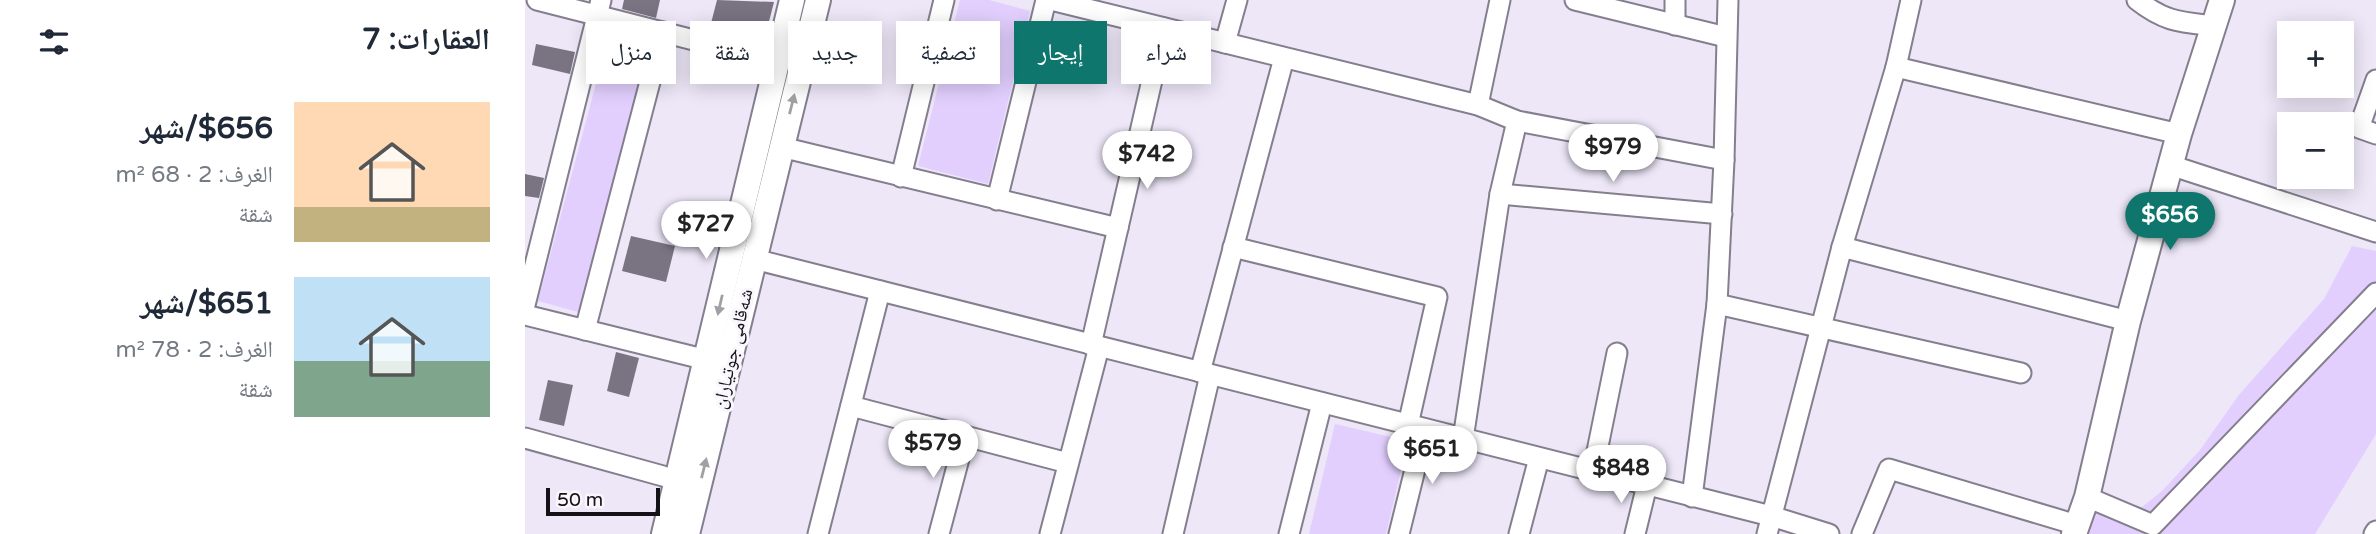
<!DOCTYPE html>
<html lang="ar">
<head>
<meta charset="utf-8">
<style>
  :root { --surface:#fff; --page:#f6f6f7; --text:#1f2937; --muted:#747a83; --accent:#0f766e }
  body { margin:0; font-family:"Varela Round","Noto Naskh Arabic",sans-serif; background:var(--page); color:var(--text); direction:rtl; height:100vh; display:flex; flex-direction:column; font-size:26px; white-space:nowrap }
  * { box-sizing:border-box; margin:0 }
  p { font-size:23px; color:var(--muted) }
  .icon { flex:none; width:38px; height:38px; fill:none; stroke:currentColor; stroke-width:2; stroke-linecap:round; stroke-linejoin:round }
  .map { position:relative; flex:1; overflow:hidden; direction:ltr }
  .drawer { display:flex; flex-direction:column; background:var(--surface); width:525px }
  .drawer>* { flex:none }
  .hud { position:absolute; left:21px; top:21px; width:665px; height:63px; direction:rtl; display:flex; gap:14px }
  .controls { position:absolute; left:1752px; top:21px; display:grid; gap:14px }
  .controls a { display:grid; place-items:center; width:77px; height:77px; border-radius:0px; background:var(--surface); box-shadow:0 4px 18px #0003; font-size:35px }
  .scale { position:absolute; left:21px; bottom:18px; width:114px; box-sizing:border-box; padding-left:7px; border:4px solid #141117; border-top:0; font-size:19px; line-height:24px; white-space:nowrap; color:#141117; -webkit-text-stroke:5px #f9f6fd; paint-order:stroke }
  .price { position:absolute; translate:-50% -60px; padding:0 16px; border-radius:24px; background:#fff; color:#222; font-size:23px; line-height:46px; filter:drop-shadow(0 2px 4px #0008) }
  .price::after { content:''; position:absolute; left:50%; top:42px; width:21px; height:16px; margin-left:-10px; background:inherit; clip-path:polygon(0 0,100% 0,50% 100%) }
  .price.current { background:var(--accent); color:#fff }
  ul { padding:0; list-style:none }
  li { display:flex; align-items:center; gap:21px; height:175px; padding:0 35px }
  li span { display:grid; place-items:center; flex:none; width:196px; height:140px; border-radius:0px; color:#555 }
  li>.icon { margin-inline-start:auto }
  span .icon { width:84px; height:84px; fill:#fffc; stroke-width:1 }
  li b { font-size:30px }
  h2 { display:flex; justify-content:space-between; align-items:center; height:84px; padding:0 35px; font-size:30px }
  .pill { padding:0 24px; border-radius:0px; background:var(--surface); box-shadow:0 4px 18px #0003; font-size:24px; line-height:63px }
  .pill.current { background:var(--accent); color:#fff }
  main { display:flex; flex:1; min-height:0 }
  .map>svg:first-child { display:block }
  .green { fill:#e2cffe }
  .building { fill:#797382 }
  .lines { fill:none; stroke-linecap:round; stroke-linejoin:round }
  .minor-casing { stroke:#847e8e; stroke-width:23 }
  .major-casing { stroke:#847e8e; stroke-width:28 }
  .minor { stroke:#fff; stroke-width:19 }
  .major { stroke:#fff; stroke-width:24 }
  .oneway { fill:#a1a0a2 }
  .labels { text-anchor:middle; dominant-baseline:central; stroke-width:6; stroke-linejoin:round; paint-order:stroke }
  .street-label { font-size:19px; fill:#141117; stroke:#f9f6fd }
</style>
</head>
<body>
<main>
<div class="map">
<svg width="1851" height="534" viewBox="0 0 1851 534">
  <rect width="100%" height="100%" fill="#ede7f8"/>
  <g class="green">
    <polygon points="435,0 464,0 505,11 463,184 393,166"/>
    <polygon points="85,31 125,42 53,312 13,301"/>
    <polygon points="1827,246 1851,251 1851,434 1790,534 1563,534 1575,494 1617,507 1637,491 1675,450 1713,396 1799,299"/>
    <polygon points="810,424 883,441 861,534 784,534"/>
  </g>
  <g class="building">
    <polygon points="99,0 135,0 131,18 97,9"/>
    <polygon points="192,0 249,2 238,45 184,31"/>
    <polygon points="11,44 50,52 45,74 7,65"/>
    <polygon points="0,174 19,178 14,198 0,196"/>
    <polygon points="106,236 150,246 141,282 97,271"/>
    <polygon points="91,352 114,358 104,397 82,391"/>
    <polygon points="23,380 48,385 39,426 14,420"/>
  </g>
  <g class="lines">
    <g class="minor-casing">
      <g id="minor">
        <polyline points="12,0 251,61"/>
        <polyline points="526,0 953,105 992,121 1199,160"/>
        <polyline points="1050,0 1201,37"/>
        <path d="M1612,0C1640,22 1655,22 1690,26"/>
        <polyline points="1150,25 1150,0"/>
        <polyline points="700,43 712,0"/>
        <polyline points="1371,67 1654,134"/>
        <polyline points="1851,80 1834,128 1851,134"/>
        <polyline points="953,105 975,0"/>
        <polyline points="256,147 593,228"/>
        <polyline points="1645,165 1851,232"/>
        <polyline points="376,177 419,0"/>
        <polyline points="975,194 1197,214"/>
        <polyline points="472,200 521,0"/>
        <polyline points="708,247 912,297 883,425"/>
        <polyline points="1317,247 1603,321"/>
        <polyline points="229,259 1246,516 1304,534"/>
        <polyline points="1192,304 1496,373"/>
        <polyline points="0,305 76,0"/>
        <polyline points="0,315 182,360"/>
        <polyline points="60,330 138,32"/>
        <polyline points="566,345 639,28"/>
        <polyline points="675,372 759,58"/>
        <polyline points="326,406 543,463"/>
        <polyline points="0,438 138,476 153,482"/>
        <polyline points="938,439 975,194 992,121"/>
        <polyline points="1068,471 1092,353"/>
        <polyline points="1167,497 1192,304 1199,160 1203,0"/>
        <polyline points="1562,497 1628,525 1851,293"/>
        <polyline points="293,534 355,291"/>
        <polyline points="414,534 440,436"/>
        <polyline points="525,534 574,347"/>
        <polyline points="648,534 685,375"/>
        <polyline points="764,534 797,403"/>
        <polyline points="874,534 900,429"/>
        <polyline points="994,534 1014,458"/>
        <polyline points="1110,534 1122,485"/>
        <polyline points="1242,534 1317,247 1371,67 1386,0"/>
        <polyline points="1337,534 1364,469 1552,525"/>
        <polyline points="1849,534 1851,531"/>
      </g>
    </g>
    <g class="major-casing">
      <g id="major">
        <polyline points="139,534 267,0"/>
        <polyline points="162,534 293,0"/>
        <polyline points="1549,534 1562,497 1603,321 1654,134 1697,0"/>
      </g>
    </g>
    <use href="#minor" class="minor"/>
    <use href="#major" class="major"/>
  </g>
  <defs><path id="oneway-solid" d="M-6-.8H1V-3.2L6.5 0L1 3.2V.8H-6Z" transform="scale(1.75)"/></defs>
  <g class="oneway">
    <use href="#oneway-solid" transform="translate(267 104) rotate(-76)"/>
    <use href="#oneway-solid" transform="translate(195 305) rotate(103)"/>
    <use href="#oneway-solid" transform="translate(179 468) rotate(-76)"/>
  </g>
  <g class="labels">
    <g class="street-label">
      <text transform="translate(208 349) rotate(-77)">شەقامی جوتیاران</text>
    </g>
  </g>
</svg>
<div class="controls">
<a>+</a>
<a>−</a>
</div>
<div class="scale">50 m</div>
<b class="price" style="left:1088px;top:184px">$979</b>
<b class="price" style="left:622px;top:191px">$742</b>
<b class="price current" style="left:1645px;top:252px">$656</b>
<b class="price" style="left:181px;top:261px">$727</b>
<b class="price" style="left:408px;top:480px">$579</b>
<b class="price" style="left:907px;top:486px">$651</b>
<b class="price" style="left:1096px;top:505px">$848</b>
<div class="hud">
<a class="pill">شراء</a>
<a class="pill current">إيجار</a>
<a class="pill">تصفية</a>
<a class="pill">جديد</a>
<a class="pill">شقة</a>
<a class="pill">منزل</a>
</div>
</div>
<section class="drawer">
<h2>العقارات: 7<svg class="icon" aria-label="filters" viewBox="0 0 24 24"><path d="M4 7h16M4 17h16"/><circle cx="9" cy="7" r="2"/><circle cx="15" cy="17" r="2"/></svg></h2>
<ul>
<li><span style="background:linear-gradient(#ffd9b3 75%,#c2b280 0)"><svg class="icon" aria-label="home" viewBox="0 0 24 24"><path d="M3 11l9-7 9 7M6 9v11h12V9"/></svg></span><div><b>$656/شهر</b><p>الغرف: 2 · 68 m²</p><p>شقة</p></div></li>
<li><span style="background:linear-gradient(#bfe0f5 60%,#7fa58c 0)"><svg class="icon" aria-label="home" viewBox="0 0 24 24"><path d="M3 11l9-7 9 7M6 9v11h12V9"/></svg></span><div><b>$651/شهر</b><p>الغرف: 2 · 78 m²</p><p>شقة</p></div></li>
</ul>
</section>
</main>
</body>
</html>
